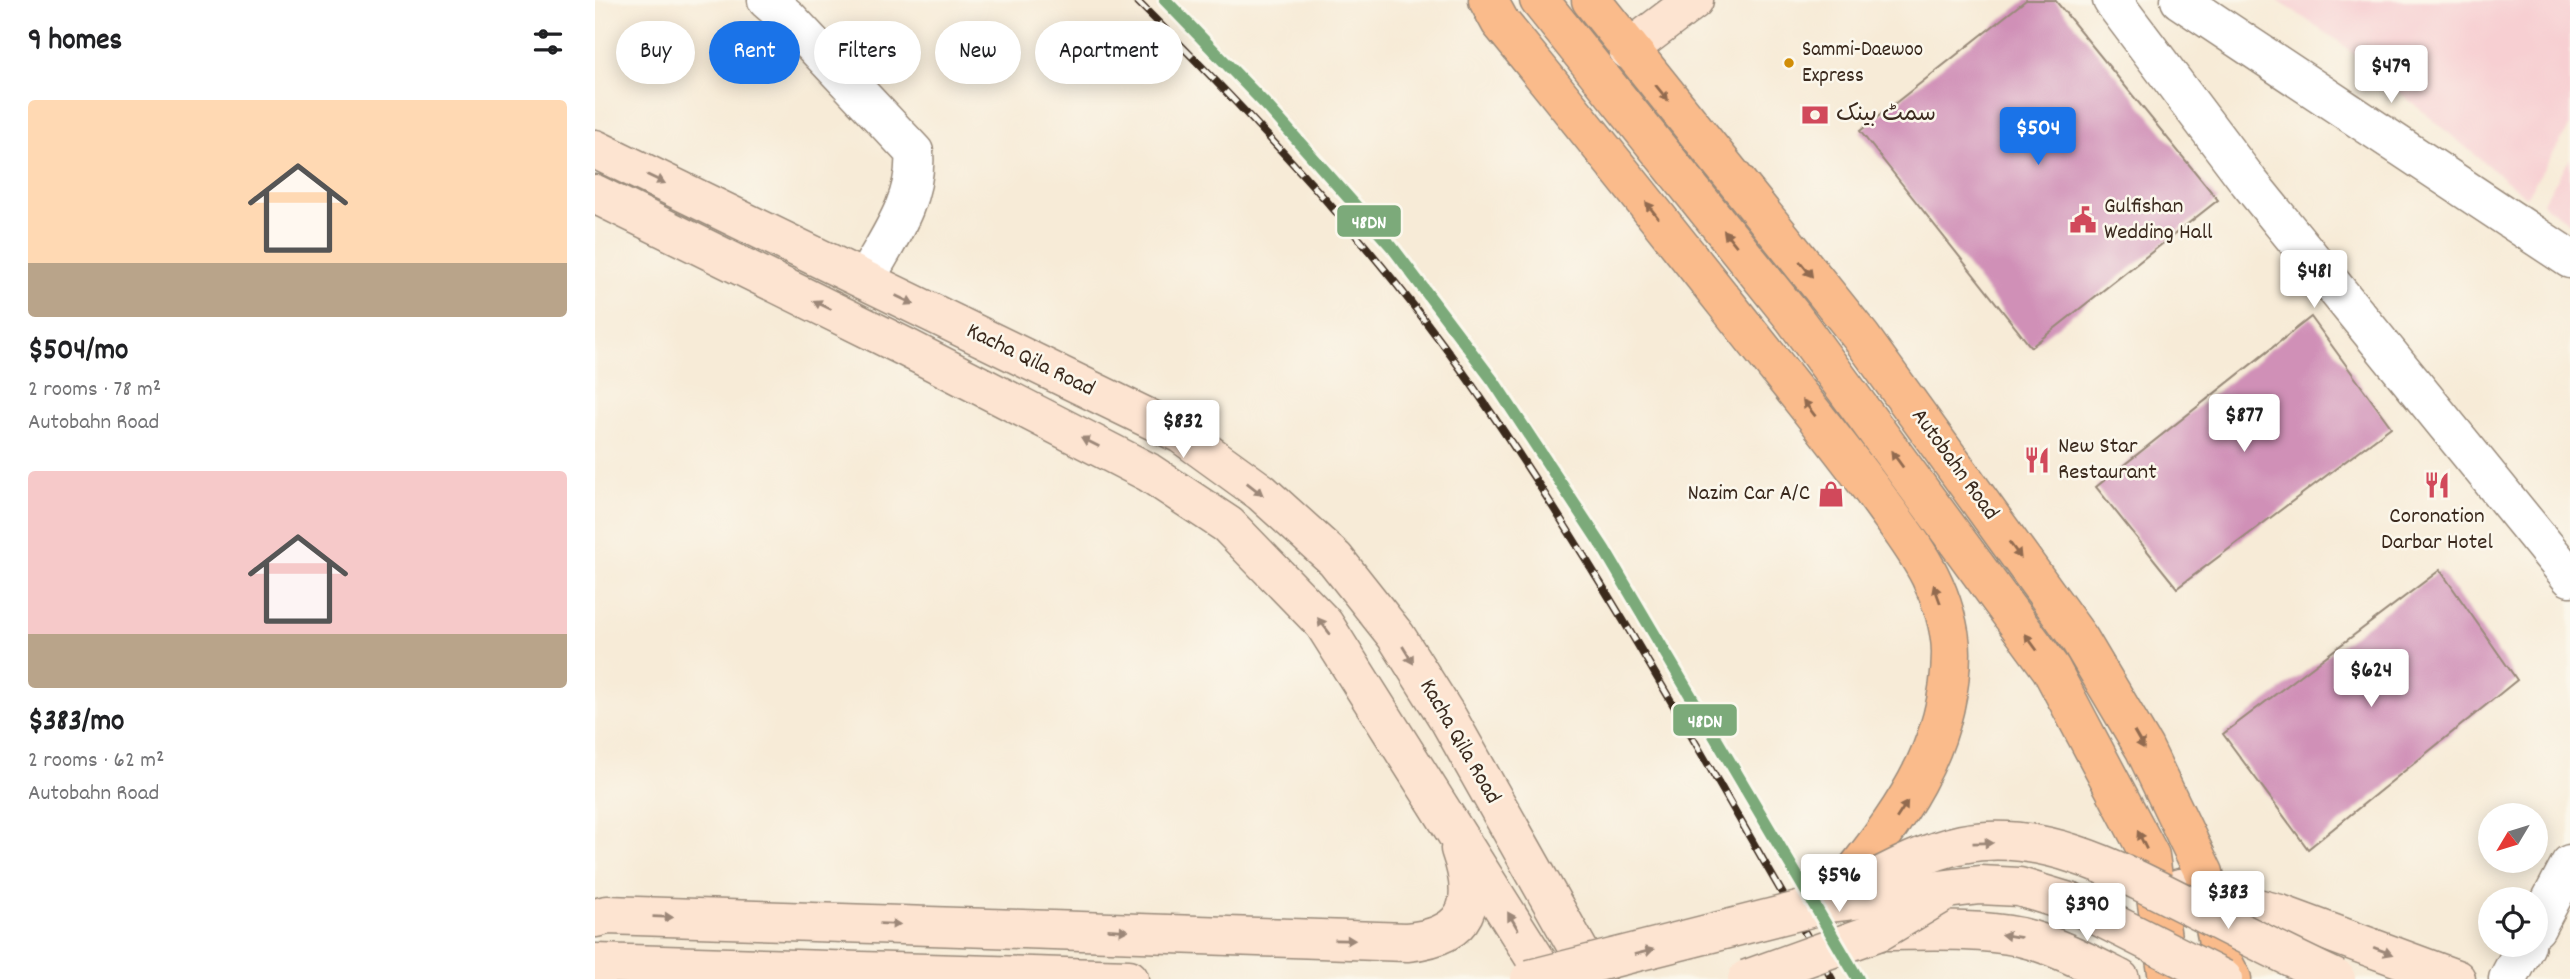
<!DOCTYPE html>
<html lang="en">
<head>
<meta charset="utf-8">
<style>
  :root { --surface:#fff; --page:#f6f6f6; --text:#202124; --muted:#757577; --accent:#1a73e8 }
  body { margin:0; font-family:Dekko,"Playpen Sans Arabic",sans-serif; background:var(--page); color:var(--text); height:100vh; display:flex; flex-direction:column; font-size:26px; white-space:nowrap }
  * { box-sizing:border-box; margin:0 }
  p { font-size:23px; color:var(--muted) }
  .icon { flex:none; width:38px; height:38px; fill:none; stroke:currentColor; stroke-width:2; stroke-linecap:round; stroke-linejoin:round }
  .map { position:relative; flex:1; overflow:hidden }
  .drawer { display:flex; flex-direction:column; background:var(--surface); width:595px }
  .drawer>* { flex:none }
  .guide { position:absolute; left:21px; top:21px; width:665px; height:63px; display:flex; gap:14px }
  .needle { width:46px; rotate:232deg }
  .buttons { position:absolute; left:1883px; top:803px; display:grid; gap:14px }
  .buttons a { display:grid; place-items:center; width:70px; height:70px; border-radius:50%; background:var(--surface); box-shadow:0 4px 18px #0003; font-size:35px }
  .price { position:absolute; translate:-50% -60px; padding:0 16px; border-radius:7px; background:#fff; color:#222; font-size:23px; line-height:46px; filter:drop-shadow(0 2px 4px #0008) }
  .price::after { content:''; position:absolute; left:50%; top:42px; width:21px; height:16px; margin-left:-10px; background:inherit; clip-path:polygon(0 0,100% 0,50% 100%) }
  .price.active { background:var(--accent); color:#fff }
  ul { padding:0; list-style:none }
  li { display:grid; align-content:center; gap:14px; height:371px; padding:0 28px }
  li span { display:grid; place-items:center; height:217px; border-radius:7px; color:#555 }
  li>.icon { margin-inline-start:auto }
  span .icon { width:126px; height:126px; fill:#fffc; stroke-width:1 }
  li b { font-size:30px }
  h2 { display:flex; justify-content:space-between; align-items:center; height:84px; padding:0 28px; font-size:30px }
  .chip { padding:0 24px; border-radius:32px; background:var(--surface); box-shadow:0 4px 18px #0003; font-size:24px; line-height:63px }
  .chip.active { background:var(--accent); color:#fff }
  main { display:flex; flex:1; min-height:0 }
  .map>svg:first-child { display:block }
  .built { fill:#f7cfd2 }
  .building { fill:#d090b7 }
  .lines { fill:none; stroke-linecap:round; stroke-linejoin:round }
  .street-casing { stroke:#998a7a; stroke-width:41 }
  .secondary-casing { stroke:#998a7a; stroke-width:41 }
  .highway-casing { stroke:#998a7a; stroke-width:41 }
  .street { stroke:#fff; stroke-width:38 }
  .secondary { stroke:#fde4d1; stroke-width:38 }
  .highway { stroke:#fabb8b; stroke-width:38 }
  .rail-casing { stroke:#3b2a1e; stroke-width:8 }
  .rail { stroke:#fbf7ec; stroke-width:5; stroke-dasharray:16; stroke-linecap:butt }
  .secondary-bridge-casing { stroke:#998a7a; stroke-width:41; stroke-linecap:butt }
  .secondary-bridge { stroke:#fde4d1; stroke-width:38 }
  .rail-1-casing { stroke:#fbf7ec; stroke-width:18 }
  .rail-1 { stroke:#7caa7a; stroke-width:12 }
  .oneway { fill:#916b4f }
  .oneway2 { fill:#9c8778 }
  .bus-dot { fill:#d18d06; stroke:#fbf7ec; stroke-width:2.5 }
  .labels { text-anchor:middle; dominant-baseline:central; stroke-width:5; stroke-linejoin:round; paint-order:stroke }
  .bus-label { font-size:21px; fill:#3b2a1e; stroke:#fbf7ec; text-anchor:start }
  .poi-label { font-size:23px; fill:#3b2a1e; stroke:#fbf7ec; text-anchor:start }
  .street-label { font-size:23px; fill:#3b2a1e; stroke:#fbf7ec }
  .line-badge { stroke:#fbf7ec; stroke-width:2.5 }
  .badge-label { font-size:19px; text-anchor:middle; font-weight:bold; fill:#fff }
</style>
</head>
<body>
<main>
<section class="drawer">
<h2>9 homes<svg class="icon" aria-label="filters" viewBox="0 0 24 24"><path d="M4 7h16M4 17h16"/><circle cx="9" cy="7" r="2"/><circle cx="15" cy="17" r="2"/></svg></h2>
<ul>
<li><span style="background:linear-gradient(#ffd9b3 75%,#b9a48a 0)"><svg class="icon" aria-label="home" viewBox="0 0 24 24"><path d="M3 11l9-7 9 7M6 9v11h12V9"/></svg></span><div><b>$504/mo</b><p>2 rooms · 78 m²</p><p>Autobahn Road</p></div></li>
<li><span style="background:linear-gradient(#f6c9c9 75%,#b9a48a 0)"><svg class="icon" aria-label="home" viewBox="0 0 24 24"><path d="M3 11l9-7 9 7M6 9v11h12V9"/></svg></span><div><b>$383/mo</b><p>2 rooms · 62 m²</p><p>Autobahn Road</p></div></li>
</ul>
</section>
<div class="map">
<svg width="1975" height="979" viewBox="0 0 1975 979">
  <rect width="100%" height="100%" fill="#fbf7ec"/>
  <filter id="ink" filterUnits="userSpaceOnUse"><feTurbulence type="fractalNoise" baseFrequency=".0143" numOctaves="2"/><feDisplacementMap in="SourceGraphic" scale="14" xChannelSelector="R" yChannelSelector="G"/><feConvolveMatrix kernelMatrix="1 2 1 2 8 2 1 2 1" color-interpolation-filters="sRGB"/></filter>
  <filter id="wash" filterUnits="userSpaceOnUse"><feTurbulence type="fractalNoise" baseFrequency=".00686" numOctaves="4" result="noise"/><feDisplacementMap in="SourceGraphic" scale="28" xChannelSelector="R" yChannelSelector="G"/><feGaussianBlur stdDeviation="1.57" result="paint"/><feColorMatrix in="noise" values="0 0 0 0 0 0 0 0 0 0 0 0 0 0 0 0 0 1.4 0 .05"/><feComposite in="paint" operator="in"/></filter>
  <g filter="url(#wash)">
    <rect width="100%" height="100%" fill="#f7ebd7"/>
    <g class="built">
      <polygon points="1682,0 1975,0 1975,126 1931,197 1739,38"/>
      <polygon points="1975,159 1975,223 1947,203"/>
    </g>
    <g id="blocks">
      <g class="building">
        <polygon points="1431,0 1460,0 1623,200 1436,347 1265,131"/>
        <polygon points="1716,317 1796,427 1582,588 1501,487"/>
        <polygon points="1845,570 1922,680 1713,849 1628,734"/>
      </g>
    </g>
  </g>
  <g filter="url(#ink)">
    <use href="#blocks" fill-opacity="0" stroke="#998a7a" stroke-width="2"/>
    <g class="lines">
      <g class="street-casing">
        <g id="street">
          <path d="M172,0L194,19L319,152C323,200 292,240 270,280"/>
          <polyline points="1517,0 1654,182 1975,577"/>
          <polyline points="1585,0 1975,259"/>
          <polyline points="1941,928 1975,864"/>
          <polyline points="1913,979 1931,945"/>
        </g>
      </g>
      <g class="secondary-casing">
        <g id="secondary">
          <polyline points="1033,50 1099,0"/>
          <polyline points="0,149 586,434 666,492 740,559 801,636 854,720 1000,979"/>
          <polyline points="0,194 310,347 553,472 633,525 729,624 953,979"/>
          <polyline points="1585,888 1685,914 1861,979"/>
          <path d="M0,918L12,915L812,942C874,936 884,903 865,849"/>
          <path d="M1285,931C1331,931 1380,928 1425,937C1460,945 1493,963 1525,979"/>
          <polyline points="0,963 534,979"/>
        </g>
      </g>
      <g class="highway-casing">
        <g id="highway">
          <path d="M893,0L905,22C1000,138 1093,256 1186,373C1222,418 1258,463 1291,509C1307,531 1323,552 1335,576C1346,598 1356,628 1356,653C1355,757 1296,826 1235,903"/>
          <polyline points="944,0 1198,317 1456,669 1555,856 1573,979"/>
          <polyline points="996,0 1266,337 1485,640 1549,748 1609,873 1626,958 1637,979"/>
        </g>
      </g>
      <use href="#street" class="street"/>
      <use href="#secondary" class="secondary"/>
      <use href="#highway" class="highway"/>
      <g class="rail-casing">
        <path id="rail" d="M541,0C665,124 787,253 886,398C1014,584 1123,784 1237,979"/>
      </g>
      <use href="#rail" class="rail"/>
      <g class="secondary-bridge-casing">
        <g id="secondary-bridge">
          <path d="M1255,892C1292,873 1326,853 1367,844C1452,827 1536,877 1608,913C1652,936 1697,958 1741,979"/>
          <polyline points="935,979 1235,903 1385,885 1424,887 1477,903 1628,979"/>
          <polyline points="1152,979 1285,931 1345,895"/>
        </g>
      </g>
      <use href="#secondary-bridge" class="secondary-bridge"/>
      <g class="rail-1-casing">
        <polyline id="rail-1" points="570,0 674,108 797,247 899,382 1009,549 1263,979"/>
      </g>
      <use href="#rail-1" class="rail-1"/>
    </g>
    <defs><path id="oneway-solid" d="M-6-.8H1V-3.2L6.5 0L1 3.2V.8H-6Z" transform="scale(1.75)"/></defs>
    <g class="oneway">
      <use href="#oneway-solid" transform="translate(1067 93) rotate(51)"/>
      <use href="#oneway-solid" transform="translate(1057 210) rotate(-128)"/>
      <use href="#oneway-solid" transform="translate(1135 238) rotate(-129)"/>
      <use href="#oneway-solid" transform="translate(1211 269) rotate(51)"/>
      <use href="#oneway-solid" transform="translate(1214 408) rotate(-128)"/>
      <use href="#oneway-solid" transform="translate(1302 459) rotate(-126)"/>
      <use href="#oneway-solid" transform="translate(1420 550) rotate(54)"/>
      <use href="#oneway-solid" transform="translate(1342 594) rotate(-110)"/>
      <use href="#oneway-solid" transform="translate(1436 642) rotate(-126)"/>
      <use href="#oneway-solid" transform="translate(1544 740) rotate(60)"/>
      <use href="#oneway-solid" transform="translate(1307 810) rotate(-57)"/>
      <use href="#oneway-solid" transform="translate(1547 840) rotate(-116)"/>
    </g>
    <g class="oneway2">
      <use href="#oneway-solid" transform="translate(61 179) rotate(26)"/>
      <use href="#oneway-solid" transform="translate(310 300) rotate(26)"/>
      <use href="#oneway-solid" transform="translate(227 305) rotate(-154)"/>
      <use href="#oneway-solid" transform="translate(495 442) rotate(-153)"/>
      <use href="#oneway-solid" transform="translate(660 489) rotate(38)"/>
      <use href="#oneway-solid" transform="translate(729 626) rotate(-128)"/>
      <use href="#oneway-solid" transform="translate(813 655) rotate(58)"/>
      <use href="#oneway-solid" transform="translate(1388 843) rotate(-1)"/>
      <use href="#oneway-solid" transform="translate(68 917) rotate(2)"/>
      <use href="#oneway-solid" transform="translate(918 921) rotate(-121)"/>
      <use href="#oneway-solid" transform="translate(295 924) rotate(2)"/>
      <use href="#oneway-solid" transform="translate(523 930) rotate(3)"/>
      <use href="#oneway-solid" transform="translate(1416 936) rotate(-171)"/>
      <use href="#oneway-solid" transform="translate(750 940) rotate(1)"/>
      <use href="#oneway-solid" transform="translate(1788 951) rotate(21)"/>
      <use href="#oneway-solid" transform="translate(1049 952) rotate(-15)"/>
    </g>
  </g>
  <defs>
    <g id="bank-bare" transform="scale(2.1)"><path d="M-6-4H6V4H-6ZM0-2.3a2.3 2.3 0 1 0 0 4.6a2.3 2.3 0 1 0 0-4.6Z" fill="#d1495b" stroke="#fbf7ec" stroke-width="2.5" paint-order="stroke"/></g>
    <g id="civic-bare" transform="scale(2.1)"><path d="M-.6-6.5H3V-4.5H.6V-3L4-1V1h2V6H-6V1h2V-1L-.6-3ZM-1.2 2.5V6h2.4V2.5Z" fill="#d1495b" stroke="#fbf7ec" stroke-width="2.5" paint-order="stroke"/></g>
    <g id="restaurant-bare" transform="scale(2.1)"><path d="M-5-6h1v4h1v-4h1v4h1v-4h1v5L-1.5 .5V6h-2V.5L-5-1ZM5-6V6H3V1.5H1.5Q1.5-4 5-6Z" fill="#d1495b" stroke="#fbf7ec" stroke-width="2.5" paint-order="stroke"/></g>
    <g id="shop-bare" transform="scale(2.1)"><path d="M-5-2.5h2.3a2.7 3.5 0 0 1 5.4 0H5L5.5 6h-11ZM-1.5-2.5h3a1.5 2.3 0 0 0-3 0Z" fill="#d1495b" stroke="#fbf7ec" stroke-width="2.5" paint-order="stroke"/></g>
  </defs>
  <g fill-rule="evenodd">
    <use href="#bank-bare" x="1220" y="115"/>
    <use href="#civic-bare" x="1488" y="220"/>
    <use href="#restaurant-bare" x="1442" y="460"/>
    <use href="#restaurant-bare" x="1842" y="485"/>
    <use href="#shop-bare" x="1236" y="494"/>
  </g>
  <circle class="bus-dot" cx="1194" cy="63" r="6"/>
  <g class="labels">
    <g class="bus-label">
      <text x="1207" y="51">Sammi-Daewoo<tspan x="1207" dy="26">Express</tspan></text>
    </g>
    <g class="poi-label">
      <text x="1241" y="115">سمٹ بینک</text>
      <text x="1509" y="207">Gulfishan<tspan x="1509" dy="26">Wedding Hall</tspan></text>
      <text x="1463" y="447">New Star<tspan x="1463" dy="26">Restaurant</tspan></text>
      <text x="1215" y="494" text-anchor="end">Nazim Car A/C</text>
      <text x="1842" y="517" text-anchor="middle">Coronation<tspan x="1842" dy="26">Darbar Hotel</tspan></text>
    </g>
    <g class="street-label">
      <text transform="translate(435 361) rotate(26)">Kacha Qila Road</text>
      <text transform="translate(1359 465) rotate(54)">Autobahn Road</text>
      <text transform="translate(864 742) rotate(60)">Kacha Qila Road</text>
    </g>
  </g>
  <g class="line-badge">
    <rect x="741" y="204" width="66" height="34" rx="7" fill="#7caa7a"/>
    <rect x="1077" y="703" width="66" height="34" rx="7" fill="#7caa7a"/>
  </g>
  <g class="badge-label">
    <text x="774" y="228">48DN</text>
    <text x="1110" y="727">48DN</text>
  </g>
</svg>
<div class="buttons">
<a><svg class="needle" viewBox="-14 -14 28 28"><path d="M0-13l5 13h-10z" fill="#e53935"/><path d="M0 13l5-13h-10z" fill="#757577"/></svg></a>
<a><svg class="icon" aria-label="locate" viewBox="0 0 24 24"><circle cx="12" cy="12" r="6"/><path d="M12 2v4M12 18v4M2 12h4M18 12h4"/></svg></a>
</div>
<b class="price" style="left:1796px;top:105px">$479</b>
<b class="price active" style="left:1443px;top:167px">$504</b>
<b class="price" style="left:1719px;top:310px">$481</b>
<b class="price" style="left:1649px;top:454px">$877</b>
<b class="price" style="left:588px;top:460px">$832</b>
<b class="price" style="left:1776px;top:709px">$624</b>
<b class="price" style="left:1244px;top:914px">$596</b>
<b class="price" style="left:1633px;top:931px">$383</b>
<b class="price" style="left:1492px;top:943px">$390</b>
<div class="guide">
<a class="chip">Buy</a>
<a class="chip active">Rent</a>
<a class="chip">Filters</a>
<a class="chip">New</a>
<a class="chip">Apartment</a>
</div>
</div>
</main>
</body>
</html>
